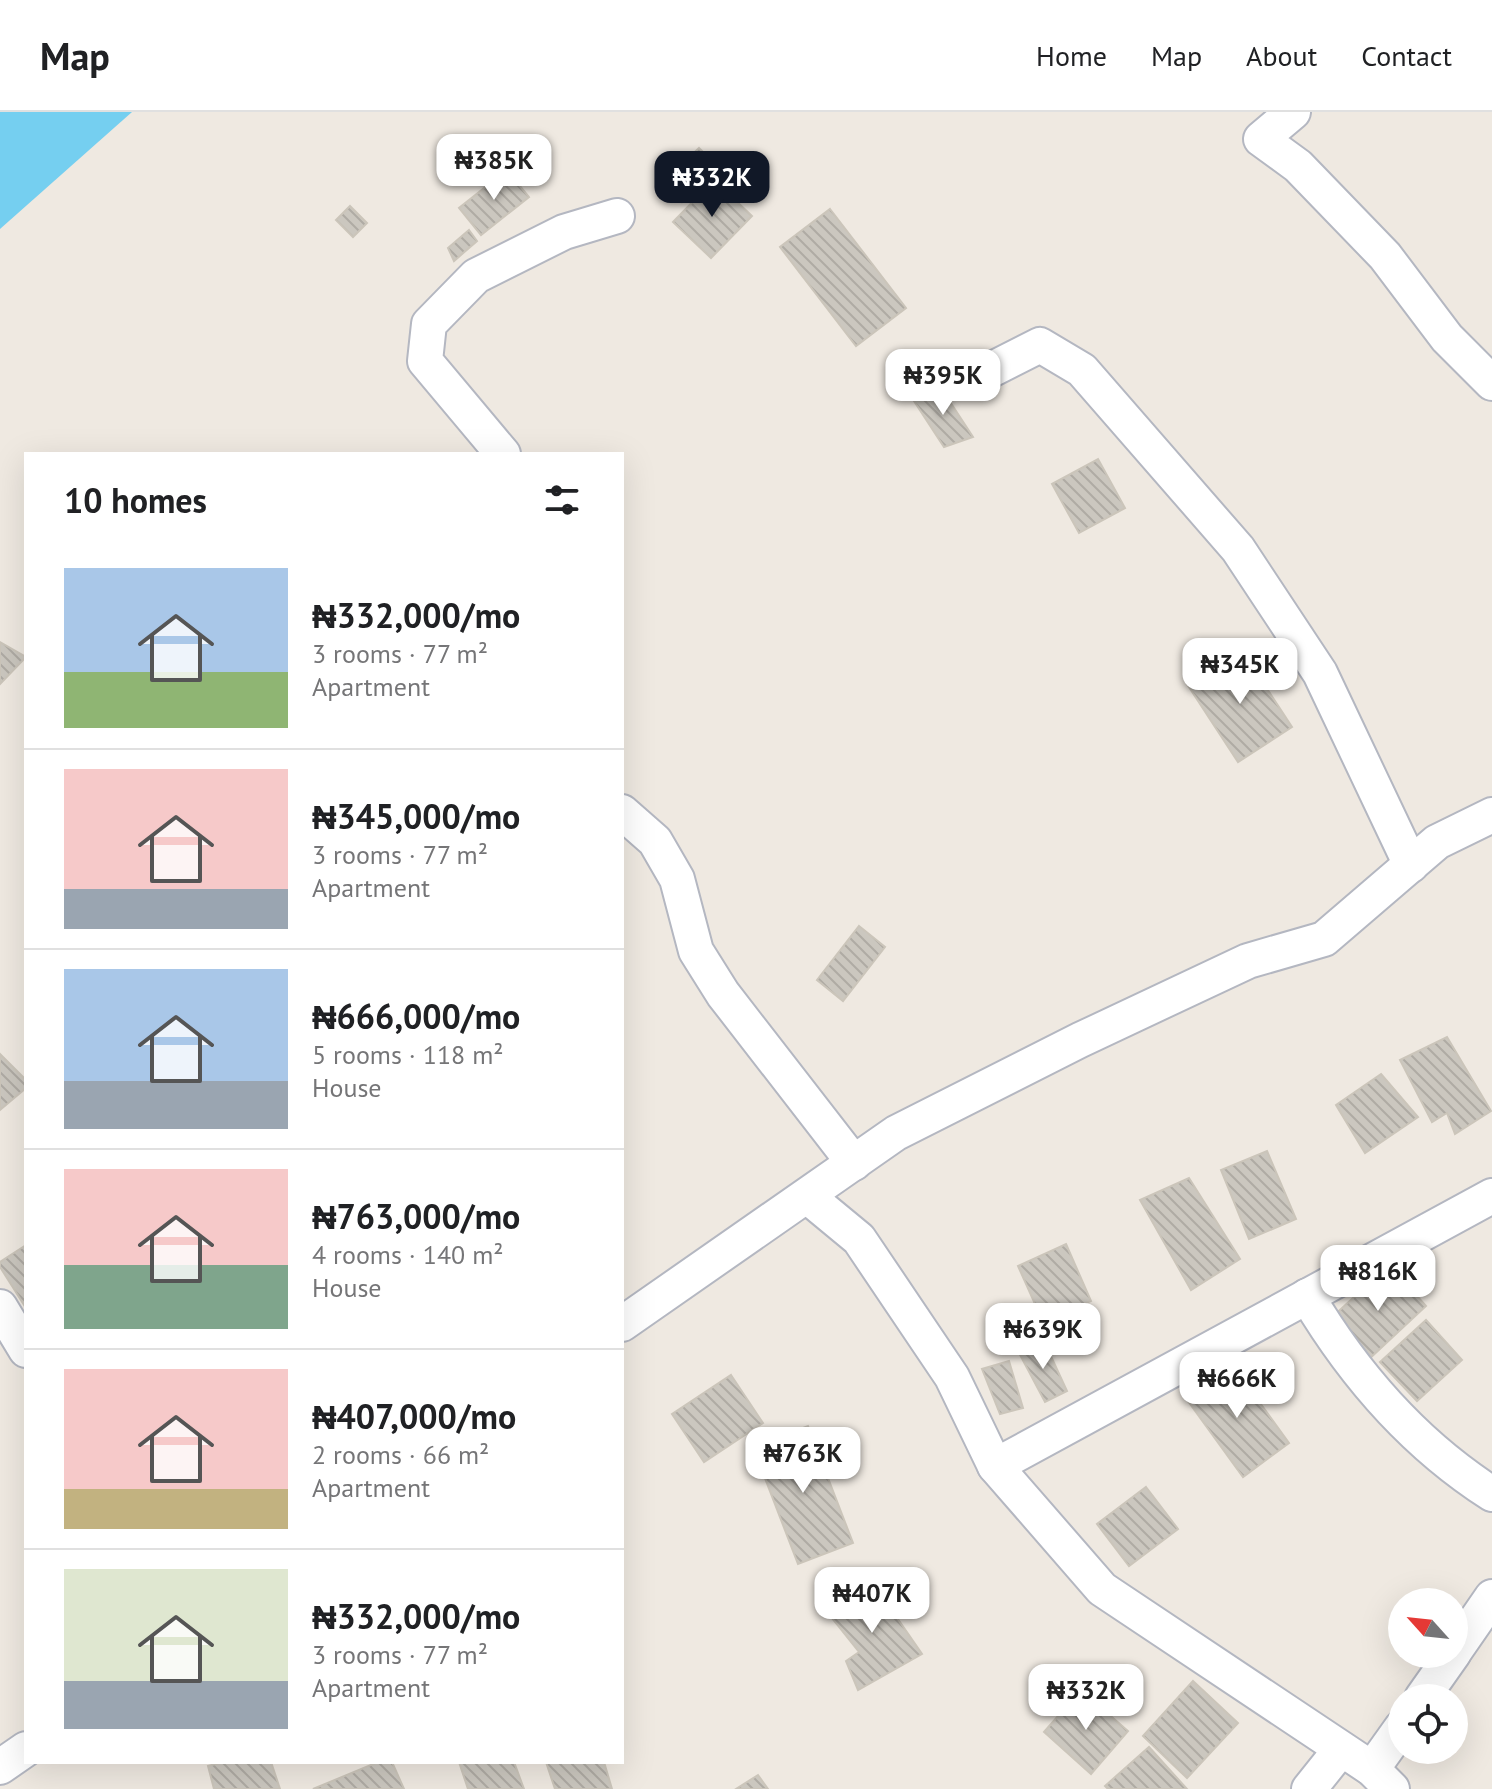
<!DOCTYPE html>
<html lang="en">
<head>
<meta charset="utf-8">
<style>
  :root { --surface:#fff; --page:#f2f2f2; --text:#202124; --muted:#757577; --line:#e0e0e0; --accent:#111827 }
  body { margin:0; font-family:"PT Sans",sans-serif; background:var(--page); color:var(--text); height:100vh; display:flex; flex-direction:column; font-size:30px; white-space:nowrap }
  * { box-sizing:border-box; margin:0 }
  p { font-size:26px; color:var(--muted) }
  .icon { flex:none; width:44px; height:44px; fill:none; stroke:currentColor; stroke-width:2; stroke-linecap:round; stroke-linejoin:round }
  .map { position:relative; flex:1; overflow:hidden }
  .side { position:absolute; left:24px; top:340px; width:600px; height:1312px; display:flex; flex-direction:column; background:var(--surface); border-radius:0px; box-shadow:0 8px 32px #0002 }
  .side>* { flex:none }
  .needle { width:52px; rotate:297deg }
  .tools { position:absolute; left:1388px; top:1476px; display:grid; gap:16px }
  .tools a { display:grid; place-items:center; width:80px; height:80px; border-radius:50%; background:var(--surface); box-shadow:0 8px 32px #0002; font-size:40px }
  .price { position:absolute; translate:-50% -68px; padding:0 18px; border-radius:16px; background:#fff; color:#222; font-size:26px; line-height:52px; filter:drop-shadow(0 2px 4px #0008) }
  .price::after { content:''; position:absolute; left:50%; top:48px; width:24px; height:18px; margin-left:-12px; background:inherit; clip-path:polygon(0 0,100% 0,50% 100%) }
  .price.current { background:var(--accent); color:#fff }
  ul { padding:0; list-style:none }
  li { display:flex; align-items:center; gap:24px; height:200px; padding:0 40px }
  li+li { border-top:2px solid var(--line) }
  li span { display:grid; place-items:center; flex:none; width:224px; height:160px; border-radius:0px; color:#555 }
  li>.icon { margin-inline-start:auto }
  span .icon { width:96px; height:96px; fill:#fffc; stroke-width:1 }
  li b { font-size:34px }
  h2 { display:flex; justify-content:space-between; align-items:center; height:96px; padding:0 40px; font-size:34px }
  header { display:flex; align-items:center; gap:48px; box-sizing:border-box; height:112px; padding:0 40px; background:var(--surface); border-bottom:2px solid var(--line) }
  header strong { font-size:38px }
  nav { display:flex; gap:44px; margin-inline-start:auto; font-size:28px }
  .map>svg:first-child { display:block }
  .water { fill:#75cff0 }
  .building { fill:url(#building-back-hatch); stroke:#cbc5ba; stroke-width:2 }
  .lines { fill:none; stroke-linecap:round; stroke-linejoin:round }
  .minor-casing { stroke:#b4b7c1; stroke-width:38 }
  .minor { stroke:#fff; stroke-width:34 }
</style>
</head>
<body>
<header>
<strong>Map</strong>
<nav><a>Home</a><a>Map</a><a>About</a><a>Contact</a></nav>
</header>
<div class="map">
<svg width="1492" height="1677" viewBox="0 0 1492 1677">
  <defs>
    <pattern id="building-back-hatch" width="6" height="6" patternUnits="userSpaceOnUse" patternTransform="scale(2)"><rect width="6" height="6" fill="#cbc7bf"/><path d="M-1 5l2 2M0 0l6 6M5-1l2 2" fill="none" stroke="#afaba4"/></pattern>
  </defs>
  <rect width="100%" height="100%" fill="#efe9e1"/>
  <polygon class="water" points="0,0 132,0 0,117"/>
  <g class="building">
    <polygon points="699,36 719,56 682,90 664,70"/>
    <polygon points="507,58 529,85 481,123 459,96"/>
    <polygon points="714,68 752,104 711,146 673,110"/>
    <polygon points="350,94 367,111 353,125 336,108"/>
    <polygon points="830,97 906,196 856,234 780,135"/>
    <polygon points="469,118 477,129 454,149 448,136"/>
    <polygon points="939,273 973,325 944,335 914,289"/>
    <polygon points="1098,347 1125,396 1079,421 1052,372"/>
    <polygon points="0,530 26,545 0,572"/>
    <polygon points="1241,537 1292,615 1238,650 1187,572"/>
    <polygon points="859,814 885,835 843,889 817,868"/>
    <polygon points="1447,925 1491,999 1455,1022 1447,1001 1432,1010 1400,948"/>
    <polygon points="0,942 26,968 26,976 0,998"/>
    <polygon points="1381,962 1418,1005 1365,1041 1336,993"/>
    <polygon points="1267,1039 1296,1107 1249,1127 1221,1058"/>
    <polygon points="1189,1066 1240,1147 1191,1178 1140,1088"/>
    <polygon points="1066,1132 1091,1189 1043,1210 1018,1154"/>
    <polygon points="26,1133 26,1196 0,1155 0,1150"/>
    <polygon points="1389,1153 1426,1194 1368,1248 1330,1207"/>
    <polygon points="1426,1208 1462,1248 1417,1289 1380,1250"/>
    <polygon points="1043,1227 1067,1279 1045,1290 1019,1241"/>
    <polygon points="1009,1249 1023,1296 1000,1302 982,1257"/>
    <polygon points="1231,1251 1289,1331 1243,1365 1185,1285"/>
    <polygon points="731,1263 763,1311 704,1350 672,1302"/>
    <polygon points="808,1314 853,1431 798,1452 753,1335"/>
    <polygon points="1146,1375 1178,1417 1129,1454 1097,1412"/>
    <polygon points="873,1471 922,1542 858,1578 846,1549 859,1540 824,1496"/>
    <polygon points="1193,1569 1238,1611 1187,1666 1143,1624"/>
    <polygon points="1081,1578 1128,1619 1091,1662 1044,1620"/>
    <polygon points="1149,1635 1187,1677 1108,1677 1105,1674"/>
    <polygon points="223,1650 271,1650 280,1677 214,1677 208,1654"/>
    <polygon points="378,1650 392,1650 404,1677 313,1677"/>
    <polygon points="459,1650 514,1650 524,1677 468,1677"/>
    <polygon points="546,1650 604,1650 612,1677 555,1677"/>
    <polygon points="758,1663 768,1677 736,1677"/>
  </g>
  <g class="lines">
    <g class="minor-casing">
      <g id="minor">
        <polyline points="1293,0 1261,27 1298,54 1385,144 1447,226 1492,271"/>
        <polyline points="926,256 967,270 1040,233 1082,258 1238,437 1320,561 1411,753"/>
        <polyline points="503,342 425,249 429,212 476,164 564,120 617,104"/>
        <polyline points="622,700 655,729 677,767 696,839 723,882 854,1051"/>
        <polyline points="807,1084 859,1127 952,1265 995,1354 1102,1477 1372,1657 1392,1677"/>
        <path d="M1307,1184C1354,1263 1414,1332 1492,1382"/>
        <polyline points="0,1195 26,1238"/>
        <polyline points="622,1212 896,1021 1080,928 1248,849 1324,827 1437,730 1492,703"/>
        <polyline points="995,1354 1492,1084"/>
        <polyline points="1454,1540 1492,1485"/>
        <polyline points="1422,1586 1453,1542"/>
        <polyline points="0,1655 26,1637"/>
        <polyline points="1372,1657 1402,1615"/>
        <polyline points="1309,1677 1341,1637"/>
      </g>
    </g>
    <use href="#minor" class="minor"/>
  </g>
</svg>
<div class="tools">
<a><svg class="needle" viewBox="-14 -14 28 28"><path d="M0-13l5 13h-10z" fill="#e53935"/><path d="M0 13l5-13h-10z" fill="#757577"/></svg></a>
<a><svg class="icon" aria-label="locate" viewBox="0 0 24 24"><circle cx="12" cy="12" r="6"/><path d="M12 2v4M12 18v4M2 12h4M18 12h4"/></svg></a>
</div>
<b class="price" style="left:494px;top:90px">₦385K</b>
<b class="price current" style="left:712px;top:107px">₦332K</b>
<b class="price" style="left:943px;top:305px">₦395K</b>
<b class="price" style="left:1240px;top:594px">₦345K</b>
<b class="price" style="left:1378px;top:1201px">₦816K</b>
<b class="price" style="left:1043px;top:1259px">₦639K</b>
<b class="price" style="left:1237px;top:1308px">₦666K</b>
<b class="price" style="left:803px;top:1383px">₦763K</b>
<b class="price" style="left:872px;top:1523px">₦407K</b>
<b class="price" style="left:1086px;top:1620px">₦332K</b>
<section class="side">
<h2>10 homes<svg class="icon" aria-label="filters" viewBox="0 0 24 24"><path d="M4 7h16M4 17h16"/><circle cx="9" cy="7" r="2"/><circle cx="15" cy="17" r="2"/></svg></h2>
<ul>
<li><span style="background:linear-gradient(#a9c7e8 65%,#8fb573 0)"><svg class="icon" aria-label="home" viewBox="0 0 24 24"><path d="M3 11l9-7 9 7M6 9v11h12V9"/></svg></span><div><b>₦332,000/mo</b><p>3 rooms · 77 m²</p><p>Apartment</p></div></li>
<li><span style="background:linear-gradient(#f6c9c9 75%,#9aa5b1 0)"><svg class="icon" aria-label="home" viewBox="0 0 24 24"><path d="M3 11l9-7 9 7M6 9v11h12V9"/></svg></span><div><b>₦345,000/mo</b><p>3 rooms · 77 m²</p><p>Apartment</p></div></li>
<li><span style="background:linear-gradient(#a9c7e8 70%,#9aa5b1 0)"><svg class="icon" aria-label="home" viewBox="0 0 24 24"><path d="M3 11l9-7 9 7M6 9v11h12V9"/></svg></span><div><b>₦666,000/mo</b><p>5 rooms · 118 m²</p><p>House</p></div></li>
<li><span style="background:linear-gradient(#f6c9c9 60%,#7fa58c 0)"><svg class="icon" aria-label="home" viewBox="0 0 24 24"><path d="M3 11l9-7 9 7M6 9v11h12V9"/></svg></span><div><b>₦763,000/mo</b><p>4 rooms · 140 m²</p><p>House</p></div></li>
<li><span style="background:linear-gradient(#f6c9c9 75%,#c2b280 0)"><svg class="icon" aria-label="home" viewBox="0 0 24 24"><path d="M3 11l9-7 9 7M6 9v11h12V9"/></svg></span><div><b>₦407,000/mo</b><p>2 rooms · 66 m²</p><p>Apartment</p></div></li>
<li><span style="background:linear-gradient(#dfe7d0 70%,#9aa5b1 0)"><svg class="icon" aria-label="home" viewBox="0 0 24 24"><path d="M3 11l9-7 9 7M6 9v11h12V9"/></svg></span><div><b>₦332,000/mo</b><p>3 rooms · 77 m²</p><p>Apartment</p></div></li>
</ul>
</section>
</div>
</body>
</html>
